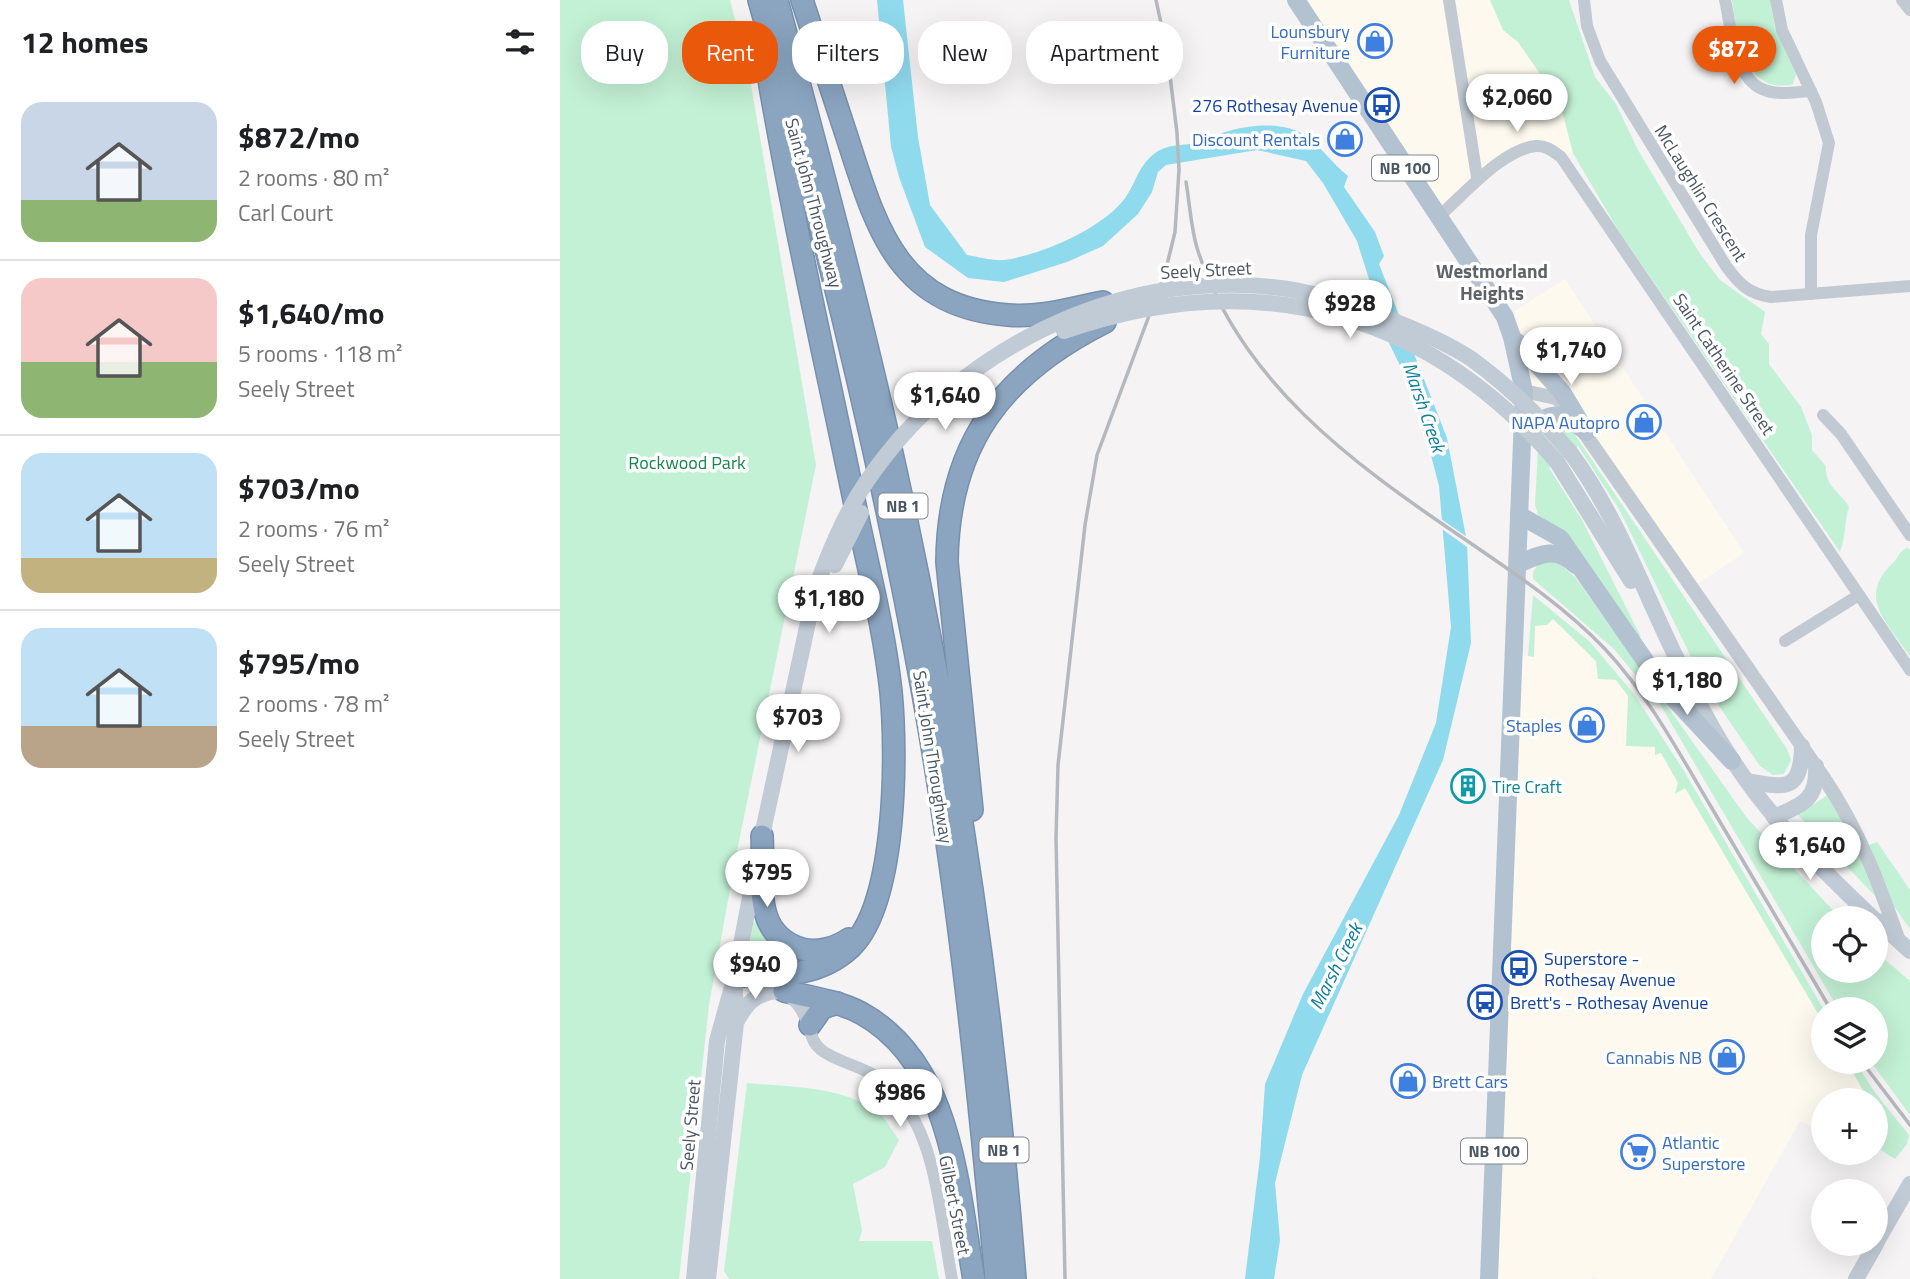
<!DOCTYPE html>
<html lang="en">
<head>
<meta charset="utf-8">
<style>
  :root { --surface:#fff; --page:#f6f6f6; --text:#202124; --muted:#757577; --line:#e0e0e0; --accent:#ea580c }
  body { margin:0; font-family:"Titillium Web",sans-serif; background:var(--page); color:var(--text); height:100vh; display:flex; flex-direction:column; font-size:26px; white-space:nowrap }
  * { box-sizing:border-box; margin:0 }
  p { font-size:23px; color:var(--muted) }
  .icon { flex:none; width:38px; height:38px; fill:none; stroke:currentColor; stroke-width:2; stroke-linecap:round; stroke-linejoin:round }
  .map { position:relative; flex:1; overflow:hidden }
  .panel { display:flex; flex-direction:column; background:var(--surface); width:560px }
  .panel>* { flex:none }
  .hud { position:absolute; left:21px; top:21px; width:665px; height:63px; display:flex; gap:14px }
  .tools { position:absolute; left:1251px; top:906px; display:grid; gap:14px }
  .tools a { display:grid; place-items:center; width:77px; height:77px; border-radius:50%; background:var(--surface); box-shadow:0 7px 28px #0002; font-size:35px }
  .price { position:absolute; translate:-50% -60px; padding:0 16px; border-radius:24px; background:#fff; color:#222; font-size:23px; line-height:46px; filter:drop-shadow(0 2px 4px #0008) }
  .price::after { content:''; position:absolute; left:50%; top:42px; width:21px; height:16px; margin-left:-10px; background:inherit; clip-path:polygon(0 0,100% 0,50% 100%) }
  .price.on { background:var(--accent); color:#fff }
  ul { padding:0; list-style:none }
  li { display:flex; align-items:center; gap:21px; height:175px; padding:0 21px }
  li+li { border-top:2px solid var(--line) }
  li span { display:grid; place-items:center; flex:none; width:196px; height:140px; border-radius:21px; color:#555 }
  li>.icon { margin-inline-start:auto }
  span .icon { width:84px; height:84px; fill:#fffc; stroke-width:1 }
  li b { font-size:30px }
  h2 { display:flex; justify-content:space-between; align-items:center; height:84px; padding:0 21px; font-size:30px }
  .pill { padding:0 24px; border-radius:28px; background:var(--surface); box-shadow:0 7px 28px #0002; font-size:24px; line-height:63px }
  .pill.on { background:var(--accent); color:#fff }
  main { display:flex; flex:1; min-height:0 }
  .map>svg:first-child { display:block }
  .commercial { fill:#fdf9ef }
  .green { fill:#c3f1d5 }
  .water { fill:#90daee }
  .pier { fill:#f5f3f3 }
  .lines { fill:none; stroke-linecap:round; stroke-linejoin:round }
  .motorway-casing { stroke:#7690ad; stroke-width:24 }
  .minor { stroke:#c1cad2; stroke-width:12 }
  .tertiary { stroke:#c1cad2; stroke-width:14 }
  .secondary { stroke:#c1cbd6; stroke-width:16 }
  .primary { stroke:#b3c2d1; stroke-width:18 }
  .motorway { stroke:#8ba5c1; stroke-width:21 }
  .rail { stroke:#b5b8bd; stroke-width:3.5 }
  .secondary-bridge { stroke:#c1cbd6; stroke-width:16 }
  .labels { text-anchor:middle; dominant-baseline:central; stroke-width:7; stroke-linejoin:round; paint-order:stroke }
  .shield { fill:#fff; stroke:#808990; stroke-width:2 }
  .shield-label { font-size:16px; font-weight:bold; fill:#4a5661 }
  .shop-label { font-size:18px; fill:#366cbe; stroke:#fff; text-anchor:end }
  .transit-label { font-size:18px; fill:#164399; stroke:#fff; text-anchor:start }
  .street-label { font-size:18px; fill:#4a5661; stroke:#fff }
  .park-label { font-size:18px; fill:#17864f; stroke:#fff }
  .culture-label { font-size:18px; fill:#0d838f; stroke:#fff; text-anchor:start }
  .neighbourhood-label { font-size:19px; font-weight:bold; fill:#5f6368; stroke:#fff }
  .water-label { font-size:19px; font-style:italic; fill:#0c7c9b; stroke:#fff }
</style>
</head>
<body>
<main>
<section class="panel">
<h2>12 homes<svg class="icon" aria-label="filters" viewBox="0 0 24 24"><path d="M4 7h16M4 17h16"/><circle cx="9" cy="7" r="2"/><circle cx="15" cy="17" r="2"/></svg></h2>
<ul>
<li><span style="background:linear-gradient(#c9d6e8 70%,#8fb573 0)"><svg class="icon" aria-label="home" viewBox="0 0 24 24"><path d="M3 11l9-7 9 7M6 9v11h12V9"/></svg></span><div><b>$872/mo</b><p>2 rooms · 80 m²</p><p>Carl Court</p></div></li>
<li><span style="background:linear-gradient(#f6c9c9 60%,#8fb573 0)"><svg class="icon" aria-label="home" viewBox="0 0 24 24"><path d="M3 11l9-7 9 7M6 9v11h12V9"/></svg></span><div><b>$1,640/mo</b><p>5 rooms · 118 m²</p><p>Seely Street</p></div></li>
<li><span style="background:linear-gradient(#bfe0f5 75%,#c2b280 0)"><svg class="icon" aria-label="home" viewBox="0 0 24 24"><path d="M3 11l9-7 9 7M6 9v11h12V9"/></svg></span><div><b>$703/mo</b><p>2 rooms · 76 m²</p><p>Seely Street</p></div></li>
<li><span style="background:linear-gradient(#bfe0f5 70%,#b9a48a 0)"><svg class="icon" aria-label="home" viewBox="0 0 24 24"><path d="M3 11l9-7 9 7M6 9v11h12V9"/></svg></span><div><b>$795/mo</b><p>2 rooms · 78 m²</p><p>Seely Street</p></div></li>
</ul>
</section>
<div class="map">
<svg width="1350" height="1279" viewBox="0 0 1350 1279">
  <rect width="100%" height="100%" fill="#f5f3f3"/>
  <g class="commercial">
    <polygon points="736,0 930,0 943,30 958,42 992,91 1002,111 1013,153 1001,157 965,149 878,217"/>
    <polygon points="1005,279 1184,553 1133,587 1005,405 964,391 945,317"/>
    <polygon points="992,619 1018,641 1039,667 1056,680 1068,696 1095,747 1096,755 1100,752 1119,783 1115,793 1125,788 1263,1022 1264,1062 1287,1062 1304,1092 1289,1101 1264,1101 1263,1133 1240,1121 1151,1279 1039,1279 1033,1276 1031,1279 929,1279 953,654 974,657 975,626"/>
  </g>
  <g class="green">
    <polygon points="0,0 170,0 189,73 256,465 177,851 149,1005 119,1279 0,1279"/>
    <path d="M930,0H1009L1035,77L1056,104L1078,150L1140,254L1160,280L1205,312L1201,334L1209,344V364L1241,407L1252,435V450L1266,466C1264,486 1281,492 1289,507C1284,522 1286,537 1280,552L1058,230L1013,153L1002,111L992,91L958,42L943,30Z"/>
    <path d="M1172,0H1210L1215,28L1236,74L1233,84C1184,96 1177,35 1172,0Z"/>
    <polygon points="997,421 1013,432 1227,749 1231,760 1224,774 1213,775 1200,766 1157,703 1132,659 1059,509 1018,446 989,468 1022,520 1081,637 1076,640 979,518 975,505 979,431"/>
    <path d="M1348,548L1350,550V656C1328,623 1296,597 1333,563C1339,557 1339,550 1348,548Z"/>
    <polygon points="982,559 1000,564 1015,577 1187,818 1281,919 1264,919 1264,971 1316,971 1316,952 1350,981 1350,1115 1311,1062 1316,1062 1316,1010 1279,1010 1101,706 1054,649 973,579 973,572"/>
    <polygon points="973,595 1030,642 1074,694 1124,771 1264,1010 1263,1022 1125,788 1115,794 1118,783 1101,753 1095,755 1095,747 1066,746 1068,696 1056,680 1038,679 1036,661 993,619 987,625 975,626 974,657 968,656"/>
    <polygon points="1269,794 1281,812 1316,897 1238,815"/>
    <polygon points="1317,842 1350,890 1350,929 1331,902 1309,845"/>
    <polygon points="197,920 246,958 248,963 197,963 189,949 193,923"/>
    <polygon points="1287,1062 1295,1062 1316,1094 1349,1135 1347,1144 1335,1159 1316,1147 1316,1101 1289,1101 1304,1092"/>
    <path d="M187,1083C227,1087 281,1086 315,1110C325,1116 332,1131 339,1140L325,1167L293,1184L302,1230L299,1241H372L379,1279H169L164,1271Z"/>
  </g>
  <path class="water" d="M317,0H343L358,137L370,205L407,255C419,257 433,261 444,260C481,255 538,230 562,202C575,187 577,167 594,154C610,141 628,148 644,140C671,127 718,117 746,136C762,148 773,164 788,176L784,187L815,232L824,256L819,264L887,438L907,542L911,643L883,760L742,1075L715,1183L720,1240L714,1279H685L700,1157L705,1084L743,994L839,815L876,723L891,627L879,486L856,398L829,343L797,241L763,183L746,161L697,150L606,165L598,172L592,192L578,214L543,246L507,262L444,282L408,278L365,247L339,177L331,147Z"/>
  <polygon class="pier" points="878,517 910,539 910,549 879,527"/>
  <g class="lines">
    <g class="motorway-casing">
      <g id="motorway">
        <path d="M199,0C264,229 321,460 363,694C398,888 418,1083 436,1279"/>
        <path d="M217,0C259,158 302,316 337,476C395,740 434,1010 455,1279"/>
        <path d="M242,0C257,46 272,91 287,137C316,227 337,307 448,315C480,318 512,308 543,302"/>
        <path d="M412,810L387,562C388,445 441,374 545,322"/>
        <path d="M202,836C205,878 189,933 242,949C257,953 276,948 289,939"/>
        <path d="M175,976C217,975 257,978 290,948C337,904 337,754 331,692C324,626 306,560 293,495C264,355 232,215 208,74"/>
        <path d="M224,991C250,997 278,1001 301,1013C393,1064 397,1187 414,1279"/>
        <polyline points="250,1025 262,1008 277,1003"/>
      </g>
    </g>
    <g class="minor">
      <polyline points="889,0 917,177"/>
      <path d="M1024,0L1027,26L1040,61L1166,266C1179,284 1189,294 1211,297L1350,286"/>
      <path d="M1165,0C1171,26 1174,77 1202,89C1217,96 1235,92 1251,91"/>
      <polyline points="1216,0 1222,30 1256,102 1269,143 1251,235 1251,294"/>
      <polyline points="1342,0 1350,10"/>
      <path d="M878,217C903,196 942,149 976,146C986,145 994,152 1001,157L1350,670"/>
      <polyline points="1263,415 1281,434 1350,535"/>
      <polyline points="1225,641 1299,595"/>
      <path d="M250,1025C250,1057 284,1059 308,1072C319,1077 328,1087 337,1096C377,1137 381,1223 392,1279"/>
    </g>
    <path class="tertiary" d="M964,391L996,398L1005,405L1264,778C1300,832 1318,881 1339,941"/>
    <g class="secondary">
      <path d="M1010,452C1057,515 1082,588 1117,659C1134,693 1151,729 1173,761C1211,820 1263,871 1314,919"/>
      <polyline points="997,462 1071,581"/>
      <path d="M1187,781C1226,788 1241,792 1242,746"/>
      <path d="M1214,817C1242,805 1258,800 1256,766"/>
      <polyline points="200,845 255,590"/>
      <polyline points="1316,920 1350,951"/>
      <path d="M188,980C220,989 239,990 250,1025"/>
      <path d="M176,1023C186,1003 196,993 218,991"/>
      <polyline points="1316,1243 1350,1184"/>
      <polyline points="134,1279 157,1041 175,976 195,871"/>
      <polyline points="148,1279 176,1023 175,989"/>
      <polyline points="1296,1279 1316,1244"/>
    </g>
    <g class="primary">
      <polyline points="736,0 945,317 952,337 964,391 929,1279"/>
      <polyline points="957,342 1002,392 1026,432"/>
      <path d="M971,430C988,411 1003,411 1021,428"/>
      <polyline points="959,515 1000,538 1104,688 1172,761"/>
      <path d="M958,564C981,554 995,546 1016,565"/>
    </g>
    <use href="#motorway" class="motorway"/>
    <g class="rail">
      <path d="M626,182C630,205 631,230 638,251C680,381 792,463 900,536C951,571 1002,604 1045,649C1088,695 1118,751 1150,805C1190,873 1231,942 1271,1010"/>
      <polyline points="1302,1062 1350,1125"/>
      <polyline points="505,1279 496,838 498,765 525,525 537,455 605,273 615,232 619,170 617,133 607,51 596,0"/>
    </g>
    <g class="secondary-bridge">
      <path d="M504,331C694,265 866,309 997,462"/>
      <polyline points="275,565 301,513"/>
      <path d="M255,590C269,552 284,515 307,481C395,351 556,270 712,287C753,291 791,304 829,319C857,330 885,342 910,358C948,385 980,417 1010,452"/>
    </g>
  </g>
  <defs>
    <g id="shop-ring" transform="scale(1.75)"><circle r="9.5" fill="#fff" stroke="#3f7fe0" stroke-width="1.5"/><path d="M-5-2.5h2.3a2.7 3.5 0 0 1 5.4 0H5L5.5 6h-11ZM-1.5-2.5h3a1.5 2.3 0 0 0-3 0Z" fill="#3f7fe0"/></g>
    <g id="bus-ring" transform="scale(1.75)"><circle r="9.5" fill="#fff" stroke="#1a4fb4" stroke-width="1.5"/><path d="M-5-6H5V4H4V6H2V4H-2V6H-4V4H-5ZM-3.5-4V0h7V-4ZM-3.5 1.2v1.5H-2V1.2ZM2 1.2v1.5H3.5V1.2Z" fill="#1a4fb4"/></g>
    <g id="building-ring" transform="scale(1.75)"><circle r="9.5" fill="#fff" stroke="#0f9aa8" stroke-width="1.5"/><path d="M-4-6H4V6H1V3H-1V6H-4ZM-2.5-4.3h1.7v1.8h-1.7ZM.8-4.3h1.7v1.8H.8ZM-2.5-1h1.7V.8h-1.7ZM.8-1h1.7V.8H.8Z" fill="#0f9aa8"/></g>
    <g id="supermarket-ring" transform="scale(1.75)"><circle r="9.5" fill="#fff" stroke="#3f7fe0" stroke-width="1.5"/><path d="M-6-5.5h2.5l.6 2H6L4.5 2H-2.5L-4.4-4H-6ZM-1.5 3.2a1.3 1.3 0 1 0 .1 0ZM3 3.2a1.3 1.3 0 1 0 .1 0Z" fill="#3f7fe0"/></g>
  </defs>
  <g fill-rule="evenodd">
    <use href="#shop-ring" x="815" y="41"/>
    <use href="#bus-ring" x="822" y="105"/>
    <use href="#shop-ring" x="785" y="139"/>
    <use href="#shop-ring" x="1084" y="422"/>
    <use href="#shop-ring" x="1027" y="725"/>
    <use href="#building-ring" x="908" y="786"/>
    <use href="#bus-ring" x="959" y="968"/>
    <use href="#bus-ring" x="925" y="1002"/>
    <use href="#shop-ring" x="1167" y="1057"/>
    <use href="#shop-ring" x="848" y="1081"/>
    <use href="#supermarket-ring" x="1078" y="1152"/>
  </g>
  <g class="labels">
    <g class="shield">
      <rect x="812" y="155.5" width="66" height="25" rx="5"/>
      <rect x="318.5" y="493.5" width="49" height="25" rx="5"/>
      <rect x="419.5" y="1137.5" width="49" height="25" rx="5"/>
      <rect x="901" y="1138.5" width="66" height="25" rx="5"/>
    </g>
    <g class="shield-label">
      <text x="845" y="168">NB 100</text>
      <text x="343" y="506">NB 1</text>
      <text x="444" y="1150">NB 1</text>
      <text x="934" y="1151">NB 100</text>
    </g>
    <g class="shop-label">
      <text x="790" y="31">Lounsbury<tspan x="790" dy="21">Furniture</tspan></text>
      <text x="760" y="139">Discount Rentals</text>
      <text x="1060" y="422">NAPA Autopro</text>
      <text x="1002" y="725">Staples</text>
      <text x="1142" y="1057">Cannabis NB</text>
      <text x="872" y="1081" text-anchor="start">Brett Cars</text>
      <text x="1102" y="1142" text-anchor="start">Atlantic<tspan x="1102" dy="21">Superstore</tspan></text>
    </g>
    <g class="transit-label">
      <text x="798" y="105" text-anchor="end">276 Rothesay Avenue</text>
      <text x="984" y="958">Superstore -<tspan x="984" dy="21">Rothesay Avenue</tspan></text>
      <text x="950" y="1002">Brett's - Rothesay Avenue</text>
    </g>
    <g class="street-label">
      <text transform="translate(1141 193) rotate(58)">McLaughlin Crescent</text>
      <text transform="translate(254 203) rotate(75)">Saint John Throughway</text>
      <text transform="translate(646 270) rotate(-3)">Seely Street</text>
      <text transform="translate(1164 364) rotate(56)">Saint Catherine Street</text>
      <text transform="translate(373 757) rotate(81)">Saint John Throughway</text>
      <text transform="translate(130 1125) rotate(-85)">Seely Street</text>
      <text transform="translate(395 1205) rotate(79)">Gilbert Street</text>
    </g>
    <g class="park-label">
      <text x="127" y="462">Rockwood Park</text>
    </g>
    <g class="culture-label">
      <text x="932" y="786">Tire Craft</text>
    </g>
    <g class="neighbourhood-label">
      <text x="932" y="270">Westmorland<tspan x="932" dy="22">Heights</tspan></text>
    </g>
    <g class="water-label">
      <text transform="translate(865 407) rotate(71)">Marsh Creek</text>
      <text transform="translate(775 966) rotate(-63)">Marsh Creek</text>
    </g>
  </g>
</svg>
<div class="tools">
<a><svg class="icon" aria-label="locate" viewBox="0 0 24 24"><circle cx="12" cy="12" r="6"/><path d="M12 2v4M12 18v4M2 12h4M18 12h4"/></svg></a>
<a><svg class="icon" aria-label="layers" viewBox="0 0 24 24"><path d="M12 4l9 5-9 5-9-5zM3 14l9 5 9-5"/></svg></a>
<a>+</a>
<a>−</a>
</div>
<b class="price on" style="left:1174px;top:86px">$872</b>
<b class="price" style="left:957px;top:134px">$2,060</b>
<b class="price" style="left:790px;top:340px">$928</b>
<b class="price" style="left:1011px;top:387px">$1,740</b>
<b class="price" style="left:385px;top:432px">$1,640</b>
<b class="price" style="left:269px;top:635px">$1,180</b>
<b class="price" style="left:1127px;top:717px">$1,180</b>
<b class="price" style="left:238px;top:754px">$703</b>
<b class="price" style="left:1250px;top:882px">$1,640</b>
<b class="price" style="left:207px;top:909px">$795</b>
<b class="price" style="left:195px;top:1001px">$940</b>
<b class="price" style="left:340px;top:1129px">$986</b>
<div class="hud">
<a class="pill">Buy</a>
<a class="pill on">Rent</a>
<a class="pill">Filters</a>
<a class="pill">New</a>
<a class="pill">Apartment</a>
</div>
</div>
</main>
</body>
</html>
